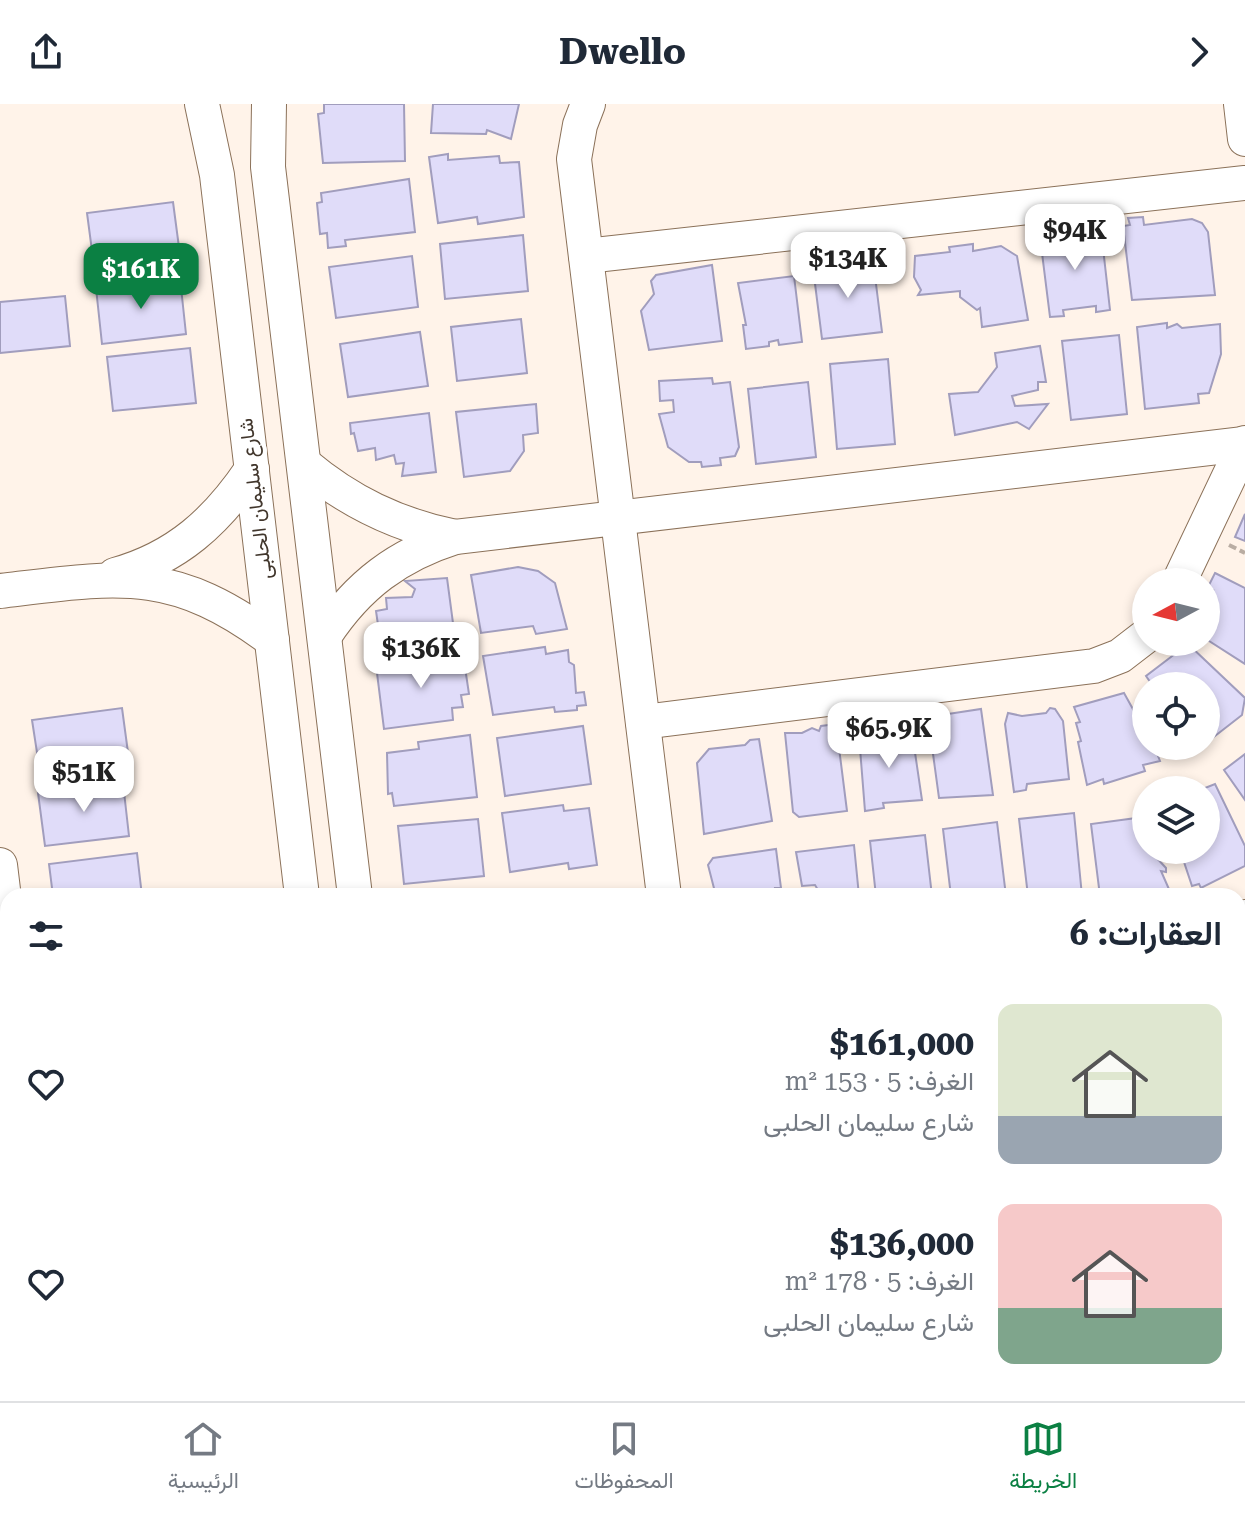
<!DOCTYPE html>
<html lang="ar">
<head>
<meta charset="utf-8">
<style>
  :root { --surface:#fff; --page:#f2f2f3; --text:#1f2937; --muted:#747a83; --line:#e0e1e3; --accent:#0b8043 }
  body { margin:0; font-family:"Roboto Serif",Vazirmatn,serif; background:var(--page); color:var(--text); direction:rtl; height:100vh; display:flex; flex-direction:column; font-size:30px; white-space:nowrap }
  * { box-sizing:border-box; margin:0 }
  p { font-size:26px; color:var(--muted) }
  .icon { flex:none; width:44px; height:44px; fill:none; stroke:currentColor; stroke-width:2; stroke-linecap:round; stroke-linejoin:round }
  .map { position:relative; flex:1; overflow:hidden; direction:ltr }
  .panel { position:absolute; left:0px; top:784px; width:1246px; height:514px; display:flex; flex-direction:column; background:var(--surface); border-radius:24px 24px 0 0; box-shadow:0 4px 12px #0003; direction:rtl }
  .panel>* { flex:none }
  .needle { width:52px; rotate:263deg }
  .tools { position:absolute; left:1132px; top:464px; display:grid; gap:16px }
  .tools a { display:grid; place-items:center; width:88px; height:88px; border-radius:50%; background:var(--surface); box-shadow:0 4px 12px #0003; font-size:40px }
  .price { position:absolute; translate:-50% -68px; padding:0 18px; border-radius:16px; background:#fff; color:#222; font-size:26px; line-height:52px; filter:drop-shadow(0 2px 4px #0008) }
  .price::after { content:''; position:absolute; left:50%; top:48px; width:24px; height:18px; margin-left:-12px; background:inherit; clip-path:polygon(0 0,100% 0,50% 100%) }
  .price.current { background:var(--accent); color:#fff }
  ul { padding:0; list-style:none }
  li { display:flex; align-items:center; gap:24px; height:200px; padding:0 24px }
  li span { display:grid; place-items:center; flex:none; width:224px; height:160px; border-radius:16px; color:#555 }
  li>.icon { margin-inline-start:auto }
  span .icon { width:96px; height:96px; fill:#fffc; stroke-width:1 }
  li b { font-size:34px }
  h2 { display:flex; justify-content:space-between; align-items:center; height:96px; padding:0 24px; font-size:34px }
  header { display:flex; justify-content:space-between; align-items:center; height:104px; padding:0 24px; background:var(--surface); font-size:36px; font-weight:700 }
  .menu { display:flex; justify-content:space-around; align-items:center; height:112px; border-top:2px solid var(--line); background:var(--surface); font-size:22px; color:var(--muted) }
  .menu a { display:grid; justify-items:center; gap:4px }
  .menu .current { color:var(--accent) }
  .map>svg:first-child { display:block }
  .building { fill:#e0dcf9; stroke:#a19dbd; stroke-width:2 }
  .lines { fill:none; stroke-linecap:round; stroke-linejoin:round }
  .minor-casing { stroke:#8b7159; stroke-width:36 }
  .path { stroke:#b9ada3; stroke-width:4; stroke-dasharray:8 4; stroke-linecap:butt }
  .minor { stroke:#fff; stroke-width:34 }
  .labels { text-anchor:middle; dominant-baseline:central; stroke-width:8; stroke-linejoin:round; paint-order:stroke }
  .street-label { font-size:20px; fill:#41362c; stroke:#fff }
</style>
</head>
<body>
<header><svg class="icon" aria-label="forward" viewBox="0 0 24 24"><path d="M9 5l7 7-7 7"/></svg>Dwello<svg class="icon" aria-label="share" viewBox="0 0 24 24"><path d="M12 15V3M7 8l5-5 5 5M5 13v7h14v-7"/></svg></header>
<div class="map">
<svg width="1245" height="1297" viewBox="0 0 1245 1297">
  <rect width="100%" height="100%" fill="#fff3e9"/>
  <g class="building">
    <polygon points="324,0 404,0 405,57 323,59 318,10 324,9"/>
    <polygon points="433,0 519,0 511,35 487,26 486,30 431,29"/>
    <polygon points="448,50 448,56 499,52 500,59 519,58 524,113 478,120 477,113 438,119 429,53"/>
    <polygon points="409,75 415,128 345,136 346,142 328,144 327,129 320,130 317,99 322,98 321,89"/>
    <polygon points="173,98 180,151 94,162 87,109"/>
    <polygon points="1143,113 1144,121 1192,115 1202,119 1208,128 1215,191 1132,196 1123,122 1130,121 1128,114"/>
    <polygon points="1101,126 1110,206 1096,208 1096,202 1063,206 1064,212 1050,213 1040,133"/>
    <polygon points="523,131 528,187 445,195 440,140"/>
    <polygon points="973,140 973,147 1001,142 1017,152 1028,216 982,223 980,204 977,206 960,193 960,187 918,191 921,186 914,173 915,152 950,148 949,143"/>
    <polygon points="412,152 418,203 336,214 329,163"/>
    <polygon points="873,156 882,228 822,235 813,164"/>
    <polygon points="712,161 722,237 649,246 641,207 654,190 651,177 656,171"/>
    <polygon points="794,172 802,238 779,241 778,236 769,238 769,242 746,245 743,221 746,221 738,179"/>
    <polygon points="180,174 186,230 102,240 96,184"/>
    <polygon points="65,192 70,242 0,249 0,198"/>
    <polygon points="521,215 527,269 457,277 451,223"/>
    <polygon points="1167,219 1167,224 1177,220 1182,224 1220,220 1221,250 1209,289 1198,290 1199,299 1145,305 1137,223"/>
    <polygon points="420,228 428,282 348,293 340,240"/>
    <polygon points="1119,231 1127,310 1071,316 1062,237"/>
    <polygon points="1040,242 1046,278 1038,278 1038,286 1012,292 1015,302 1048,300 1029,325 1017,318 955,331 949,290 978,288 997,263 995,249"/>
    <polygon points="190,244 196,299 113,307 107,253"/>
    <polygon points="888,255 895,340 837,345 830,260"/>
    <polygon points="712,274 713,280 730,278 739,343 735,352 720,354 721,361 702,363 701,358 689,358 668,343 659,310 674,308 673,296 660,297 659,277"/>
    <polygon points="808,278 816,353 756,360 748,285"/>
    <polygon points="536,300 538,329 523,331 524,347 510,367 464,373 456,308"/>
    <polygon points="429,309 436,368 402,372 404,359 396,360 394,351 376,356 375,344 358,347 354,329 351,330 350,319"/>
    <polygon points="1245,410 1245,437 1235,433"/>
    <polygon points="518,463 538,467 555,479 567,525 536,530 533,522 481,529 471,471"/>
    <polygon points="1215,469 1245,484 1245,560 1206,535 1206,491 1213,486 1208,483"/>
    <polygon points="447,474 455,534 381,542 376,507 387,505 386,494 412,493 415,485 405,477"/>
    <polygon points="1188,540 1245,594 1242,611 1206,639 1206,582 1153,582 1146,572"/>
    <polygon points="545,543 546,550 568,546 569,558 574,561 576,589 584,588 586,601 577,602 577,606 555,608 554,603 493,611 483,552"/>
    <polygon points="463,550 469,590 461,591 463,603 452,604 453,616 384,625 376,561"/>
    <polygon points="1124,589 1134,607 1140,605 1146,617 1146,642 1154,642 1160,657 1143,661 1145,667 1104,680 1103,675 1087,681 1078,638 1081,637 1076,619 1080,618 1074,603"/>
    <polygon points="122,604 129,656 40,668 32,616"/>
    <polygon points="1050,604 1055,605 1063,617 1069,675 1027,680 1026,686 1014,688 1005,620 1008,609 1022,612 1046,609"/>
    <polygon points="981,605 993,691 939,694 928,613"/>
    <polygon points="836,620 847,707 799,713 793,708 785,629 802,629 812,624 819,627 821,622"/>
    <polygon points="583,622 591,680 505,692 497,634"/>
    <polygon points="907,627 913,635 922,696 883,699 884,704 865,707 859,632 879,633 884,628"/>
    <polygon points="470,631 477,693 394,702 392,689 388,690 387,649 419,645 418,638"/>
    <polygon points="759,635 772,717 704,730 697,659 709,645 745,641 750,636"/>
    <polygon points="1245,650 1245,696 1224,666"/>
    <polygon points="123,679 129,732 45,742 38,689"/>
    <polygon points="1215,680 1245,742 1245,762 1201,784 1199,780 1192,782 1180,746 1206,746 1206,686 1200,686"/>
    <polygon points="563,701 564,707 589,704 597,761 569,765 568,759 510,768 502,709"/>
    <polygon points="1074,709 1082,792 1028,792 1019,715"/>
    <polygon points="1144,713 1146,746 1155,746 1155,752 1166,764 1166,768 1161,767 1172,792 1100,792 1091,720"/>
    <polygon points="478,715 484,772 404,780 398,722"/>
    <polygon points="997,718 1006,792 951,792 943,725"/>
    <polygon points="925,731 932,792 876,792 870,737"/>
    <polygon points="854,741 859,792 815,792 818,786 815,781 802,782 796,748"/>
    <polygon points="776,745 781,784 775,784 776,792 716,792 708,761 713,754"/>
    <polygon points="137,749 142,792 53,792 49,760"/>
    <polygon points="1245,909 1245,972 1244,972 1244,966 1238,967 1238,910"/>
    <polygon points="1245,996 1245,1055 1238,1056 1238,997"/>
    <polygon points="1238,1082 1245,1082 1242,1134 1238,1103"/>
    <polygon points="467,1290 509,1290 491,1297 469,1297"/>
    <polygon points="601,1290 685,1290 677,1297 597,1297 595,1294"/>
  </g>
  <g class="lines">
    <g class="minor-casing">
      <g id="minor">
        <polyline points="202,0 217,71 302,792"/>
        <polyline points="269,0 268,63 355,792"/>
        <polyline points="588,0 580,21 574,55 664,792"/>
        <polyline points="1241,0 1245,35"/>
        <polyline points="586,152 1245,79"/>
        <path d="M304,360C349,398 397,421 455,433"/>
        <path d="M115,471C177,454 217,417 252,365"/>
        <polyline points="1179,478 1245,339"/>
        <path d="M0,487C117,473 172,461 272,536"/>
        <path d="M325,531C358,481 398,451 455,433L1244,340"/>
        <polyline points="643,618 1094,562 1120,552 1146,532"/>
        <polyline points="0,761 8,827"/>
        <polyline points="1238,816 1245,813"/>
        <polyline points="1238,877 1245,877"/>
        <polyline points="0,973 8,972"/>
        <polyline points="0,1020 8,1019"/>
        <polyline points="1238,1272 1245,1271"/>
        <polyline points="360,1290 361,1297"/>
        <polyline points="415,1290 416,1297"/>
        <polyline points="797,1290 813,1297"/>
        <polyline points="44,1297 46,1290"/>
        <polyline points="1025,1297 1097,1290"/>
      </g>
    </g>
    <polyline class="path" points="1229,441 1245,449"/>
    <use href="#minor" class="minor"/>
  </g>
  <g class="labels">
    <g class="street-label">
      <text transform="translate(255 395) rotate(-97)">شارع سليمان الحلبى</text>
    </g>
  </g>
</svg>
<div class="tools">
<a><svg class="needle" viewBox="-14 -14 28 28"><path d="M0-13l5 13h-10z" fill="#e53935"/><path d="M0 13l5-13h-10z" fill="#747a83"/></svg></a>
<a><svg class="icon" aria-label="locate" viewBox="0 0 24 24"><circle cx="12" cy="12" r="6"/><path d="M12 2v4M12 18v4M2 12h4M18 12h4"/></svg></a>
<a><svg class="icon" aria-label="layers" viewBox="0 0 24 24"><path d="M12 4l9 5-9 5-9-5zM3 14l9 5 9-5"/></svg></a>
</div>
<b class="price" style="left:1075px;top:168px">$94K</b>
<b class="price" style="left:848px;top:196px">$134K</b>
<b class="price current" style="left:141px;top:207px">$161K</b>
<b class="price" style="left:421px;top:586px">$136K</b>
<b class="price" style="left:889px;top:666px">$65.9K</b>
<b class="price" style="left:84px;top:710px">$51K</b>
<section class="panel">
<h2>العقارات: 6<svg class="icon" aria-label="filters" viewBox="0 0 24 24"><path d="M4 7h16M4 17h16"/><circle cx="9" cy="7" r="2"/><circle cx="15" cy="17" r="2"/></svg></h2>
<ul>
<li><span style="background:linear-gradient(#dfe7d0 70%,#9aa5b1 0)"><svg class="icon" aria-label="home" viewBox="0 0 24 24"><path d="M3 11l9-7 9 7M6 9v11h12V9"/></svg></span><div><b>$161,000</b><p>الغرف: 5 · 153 m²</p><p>شارع سليمان الحلبى</p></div><svg class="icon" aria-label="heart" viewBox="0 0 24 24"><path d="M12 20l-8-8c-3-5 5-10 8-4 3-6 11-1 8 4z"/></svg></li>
<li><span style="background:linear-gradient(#f6c9c9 65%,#7fa58c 0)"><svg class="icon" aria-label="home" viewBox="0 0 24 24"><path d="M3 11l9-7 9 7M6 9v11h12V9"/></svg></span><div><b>$136,000</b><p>الغرف: 5 · 178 m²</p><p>شارع سليمان الحلبى</p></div><svg class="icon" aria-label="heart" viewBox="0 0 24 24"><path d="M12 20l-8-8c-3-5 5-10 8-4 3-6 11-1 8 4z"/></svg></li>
</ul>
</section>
</div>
<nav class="menu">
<a class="current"><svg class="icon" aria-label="map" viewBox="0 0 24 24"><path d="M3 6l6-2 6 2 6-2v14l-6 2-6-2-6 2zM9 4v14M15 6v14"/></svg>الخريطة</a>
<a><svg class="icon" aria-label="saved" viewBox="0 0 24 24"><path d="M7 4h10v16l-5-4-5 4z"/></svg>المحفوظات</a>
<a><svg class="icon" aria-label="home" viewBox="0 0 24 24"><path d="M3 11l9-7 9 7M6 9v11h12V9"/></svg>الرئيسية</a>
</nav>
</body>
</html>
